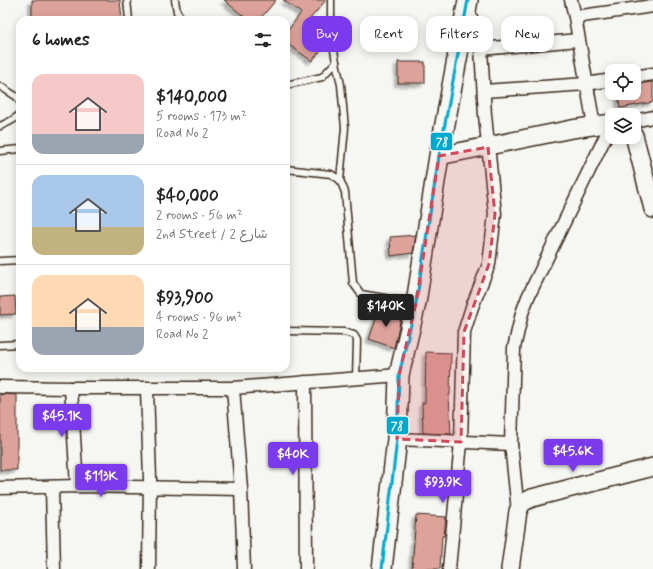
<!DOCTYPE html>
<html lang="en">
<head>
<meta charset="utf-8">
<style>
  :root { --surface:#fff; --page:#f6f6f6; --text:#222; --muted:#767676; --line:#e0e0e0; --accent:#7c3aed }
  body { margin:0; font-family:Mynerve,"Playpen Sans Arabic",sans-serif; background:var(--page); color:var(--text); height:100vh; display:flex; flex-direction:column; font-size:15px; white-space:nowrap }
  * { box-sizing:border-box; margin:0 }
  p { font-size:13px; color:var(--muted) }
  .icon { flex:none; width:22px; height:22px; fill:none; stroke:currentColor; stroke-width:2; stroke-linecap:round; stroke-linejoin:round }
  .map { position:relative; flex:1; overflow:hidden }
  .side { position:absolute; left:16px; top:16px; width:274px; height:356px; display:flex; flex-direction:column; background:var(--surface); border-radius:12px; box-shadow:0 2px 10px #0003 }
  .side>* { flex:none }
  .banner { position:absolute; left:302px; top:16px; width:291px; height:36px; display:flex; gap:8px }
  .fabs { position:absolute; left:605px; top:64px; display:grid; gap:8px }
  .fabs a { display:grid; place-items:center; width:36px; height:36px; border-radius:8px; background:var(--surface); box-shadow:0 2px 10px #0003; font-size:20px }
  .price { position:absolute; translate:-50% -34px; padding:0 9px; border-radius:4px; background:var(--accent); color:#fff; font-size:13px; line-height:26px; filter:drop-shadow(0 1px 2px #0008) }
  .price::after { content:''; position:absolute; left:50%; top:24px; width:12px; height:9px; margin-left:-6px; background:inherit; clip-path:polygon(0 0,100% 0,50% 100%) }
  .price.on { background:#222; color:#fff }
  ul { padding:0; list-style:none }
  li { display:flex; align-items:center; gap:12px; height:100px; padding:0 16px }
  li+li { border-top:1px solid var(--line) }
  li span { display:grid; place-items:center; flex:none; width:112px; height:80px; border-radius:12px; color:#555 }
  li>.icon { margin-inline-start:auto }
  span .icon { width:48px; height:48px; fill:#fffc; stroke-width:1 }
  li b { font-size:17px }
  h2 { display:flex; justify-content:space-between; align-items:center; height:48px; padding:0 16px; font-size:17px }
  .chip { padding:0 14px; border-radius:12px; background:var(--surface); box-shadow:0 2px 10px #0003; font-size:14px; line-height:36px }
  .chip.on { background:var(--accent); color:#fff }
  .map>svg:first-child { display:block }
  .building { fill:#dda39b; stroke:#3b2a1e; filter:url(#shadow) }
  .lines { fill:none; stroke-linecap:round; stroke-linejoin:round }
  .lane-casing { stroke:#3b2a1e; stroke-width:9 }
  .street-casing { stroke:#3b2a1e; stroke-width:15 }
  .secondary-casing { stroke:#3b2a1e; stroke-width:20 }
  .primary-casing { stroke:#3b2a1e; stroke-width:22 }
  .lane { stroke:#f6f6f2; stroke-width:6 }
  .street { stroke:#f6f6f2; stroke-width:12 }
  .secondary { stroke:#f6f6f2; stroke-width:17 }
  .primary { stroke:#f6f6f2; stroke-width:19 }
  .bus-1-casing { stroke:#f6f6f2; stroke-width:6 }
  .bus-1 { stroke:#00a9ce; stroke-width:3 }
  .marked { fill:#d1495b; fill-opacity:0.2; stroke:#d1495b; stroke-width:3; stroke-dasharray:8 5; stroke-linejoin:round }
  .line-badge { stroke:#f6f6f2; stroke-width:1.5 }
  .badge-label { font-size:11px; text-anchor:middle; font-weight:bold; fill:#fff }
</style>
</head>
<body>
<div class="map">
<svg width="653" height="569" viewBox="0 0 653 569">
  <defs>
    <filter id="shadow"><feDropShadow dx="-3.5" dy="3.5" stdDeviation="1" flood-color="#0004"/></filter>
  </defs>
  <rect width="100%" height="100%" fill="#f6f6f2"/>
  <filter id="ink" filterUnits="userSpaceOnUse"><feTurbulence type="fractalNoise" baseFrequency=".025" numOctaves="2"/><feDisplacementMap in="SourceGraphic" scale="8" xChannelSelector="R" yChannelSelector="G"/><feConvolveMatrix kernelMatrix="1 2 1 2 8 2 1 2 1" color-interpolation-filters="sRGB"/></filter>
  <g filter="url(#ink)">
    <g class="building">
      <polygon points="32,0 120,0 122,20 32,20"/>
      <polygon points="224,0 276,0 259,20 248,20"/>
      <polygon points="283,0 326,0 305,25 326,44 312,61 286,43 286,33 301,13"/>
      <rect x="398" y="62" width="27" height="21"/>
      <polygon points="653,82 653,102 620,108 618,93 634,93 634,84"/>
      <polygon points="416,235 413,253 391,256 390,237"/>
      <polygon points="15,296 16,314 0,315 0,297"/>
      <polygon points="380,308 401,317 394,348 369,339"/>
      <polygon points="426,352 451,353 450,395 449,395 451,434 423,433 422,403 425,403"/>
      <polygon points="0,394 17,395 17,470 0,470"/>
      <polygon points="416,515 446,517 444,536 442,536 440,569 412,569"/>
    </g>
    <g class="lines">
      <g class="lane-casing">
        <g id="lane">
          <polyline points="127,0 129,20"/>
          <polyline points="175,0 177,12 183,20"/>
          <polyline points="336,62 341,85 345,128 340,180"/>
          <polyline points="286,85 322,77 336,62 331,33 331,0"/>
          <polyline points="0,86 17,97 20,102"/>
          <path d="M0,126C7,123 15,120 20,114"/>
          <polyline points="0,151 20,149"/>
          <polyline points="286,169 331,174 340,180 345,192 353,283 361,294 414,303"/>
          <polyline points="0,261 20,260"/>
          <polyline points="286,331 344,332 354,335 357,340 356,379"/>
          <polyline points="0,345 20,344"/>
        </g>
      </g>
      <g class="street-casing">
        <g id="street">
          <polyline points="571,0 575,17 594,126"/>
          <polyline points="575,17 653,6"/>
          <polyline points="481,49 578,40"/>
          <polyline points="634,77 653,74"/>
          <polyline points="484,91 586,84 612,80"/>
          <polyline points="634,121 653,117"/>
          <polyline points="305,382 306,569"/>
          <polyline points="0,387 71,388 233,388 399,375"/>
          <polyline points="71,388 77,486"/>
          <polyline points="233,388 241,489 244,569"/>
          <polyline points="147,389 150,479 149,569"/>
          <polyline points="397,439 511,444"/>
          <polyline points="52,487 54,569"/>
          <polyline points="0,488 77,486 241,489"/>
          <polyline points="518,511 511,444 514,348 522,313 528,297 612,123"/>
          <polyline points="449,569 461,442 464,332 472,307 489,264 495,214 485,115 481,49 468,8"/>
        </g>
      </g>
      <g class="secondary-casing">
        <g id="secondary">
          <polyline points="634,135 653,209"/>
          <polyline points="439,156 572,129 612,123"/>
          <polyline points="510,569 518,511 522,503 532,498 653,467"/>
        </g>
      </g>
      <g class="primary-casing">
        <polyline id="primary" points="382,569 397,439 399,375 416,303 439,156 468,0"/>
      </g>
      <use href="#lane" class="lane"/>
      <use href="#street" class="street"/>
      <use href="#secondary" class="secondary"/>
      <use href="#primary" class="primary"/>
      <g class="bus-1-casing">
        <polyline id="bus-1" points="382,569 397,439 399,375 416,303 439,156 468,0"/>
      </g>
      <use href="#bus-1" class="bus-1"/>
    </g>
  </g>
  <path class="marked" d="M488,147L495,214L489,264L464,332L461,442L397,439L399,375L416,303L439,156Z"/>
  <g class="line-badge">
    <rect x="430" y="132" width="23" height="19" rx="4" fill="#00a9ce"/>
    <rect x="386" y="416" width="23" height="19" rx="4" fill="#00a9ce"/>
  </g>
  <g class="badge-label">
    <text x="442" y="146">78</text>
    <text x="397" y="430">78</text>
  </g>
</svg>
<div class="fabs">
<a><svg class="icon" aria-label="locate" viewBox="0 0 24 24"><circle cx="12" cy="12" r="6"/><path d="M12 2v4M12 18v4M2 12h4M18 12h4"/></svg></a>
<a><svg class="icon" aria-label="layers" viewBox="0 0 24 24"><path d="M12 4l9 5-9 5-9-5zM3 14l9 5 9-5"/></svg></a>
</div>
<b class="price on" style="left:386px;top:328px">$140K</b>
<b class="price" style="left:62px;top:438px">$45.1K</b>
<b class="price" style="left:573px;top:473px">$45.6K</b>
<b class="price" style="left:293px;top:476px">$40K</b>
<b class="price" style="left:101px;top:498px">$113K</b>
<b class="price" style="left:443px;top:504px">$93.9K</b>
<div class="banner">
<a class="chip on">Buy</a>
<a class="chip">Rent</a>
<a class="chip">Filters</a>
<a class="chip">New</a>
</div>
<section class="side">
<h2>6 homes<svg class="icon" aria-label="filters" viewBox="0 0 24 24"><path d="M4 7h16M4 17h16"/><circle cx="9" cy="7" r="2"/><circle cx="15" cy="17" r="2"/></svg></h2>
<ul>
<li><span style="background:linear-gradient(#f6c9c9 75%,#9aa5b1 0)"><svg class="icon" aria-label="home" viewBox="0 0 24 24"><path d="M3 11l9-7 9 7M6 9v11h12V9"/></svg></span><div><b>$140,000</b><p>5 rooms · 173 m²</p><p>Road No 2</p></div></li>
<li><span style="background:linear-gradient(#a9c7e8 65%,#c2b280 0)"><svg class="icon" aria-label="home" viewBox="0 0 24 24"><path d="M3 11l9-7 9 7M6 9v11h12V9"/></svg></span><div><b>$40,000</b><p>2 rooms · 56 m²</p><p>2nd Street / شارع 2</p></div></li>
<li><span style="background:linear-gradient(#ffd9b3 65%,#9aa5b1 0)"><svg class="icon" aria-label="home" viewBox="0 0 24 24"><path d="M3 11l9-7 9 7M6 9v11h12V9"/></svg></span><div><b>$93,900</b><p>4 rooms · 96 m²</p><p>Road No 2</p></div></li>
</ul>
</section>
</div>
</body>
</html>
